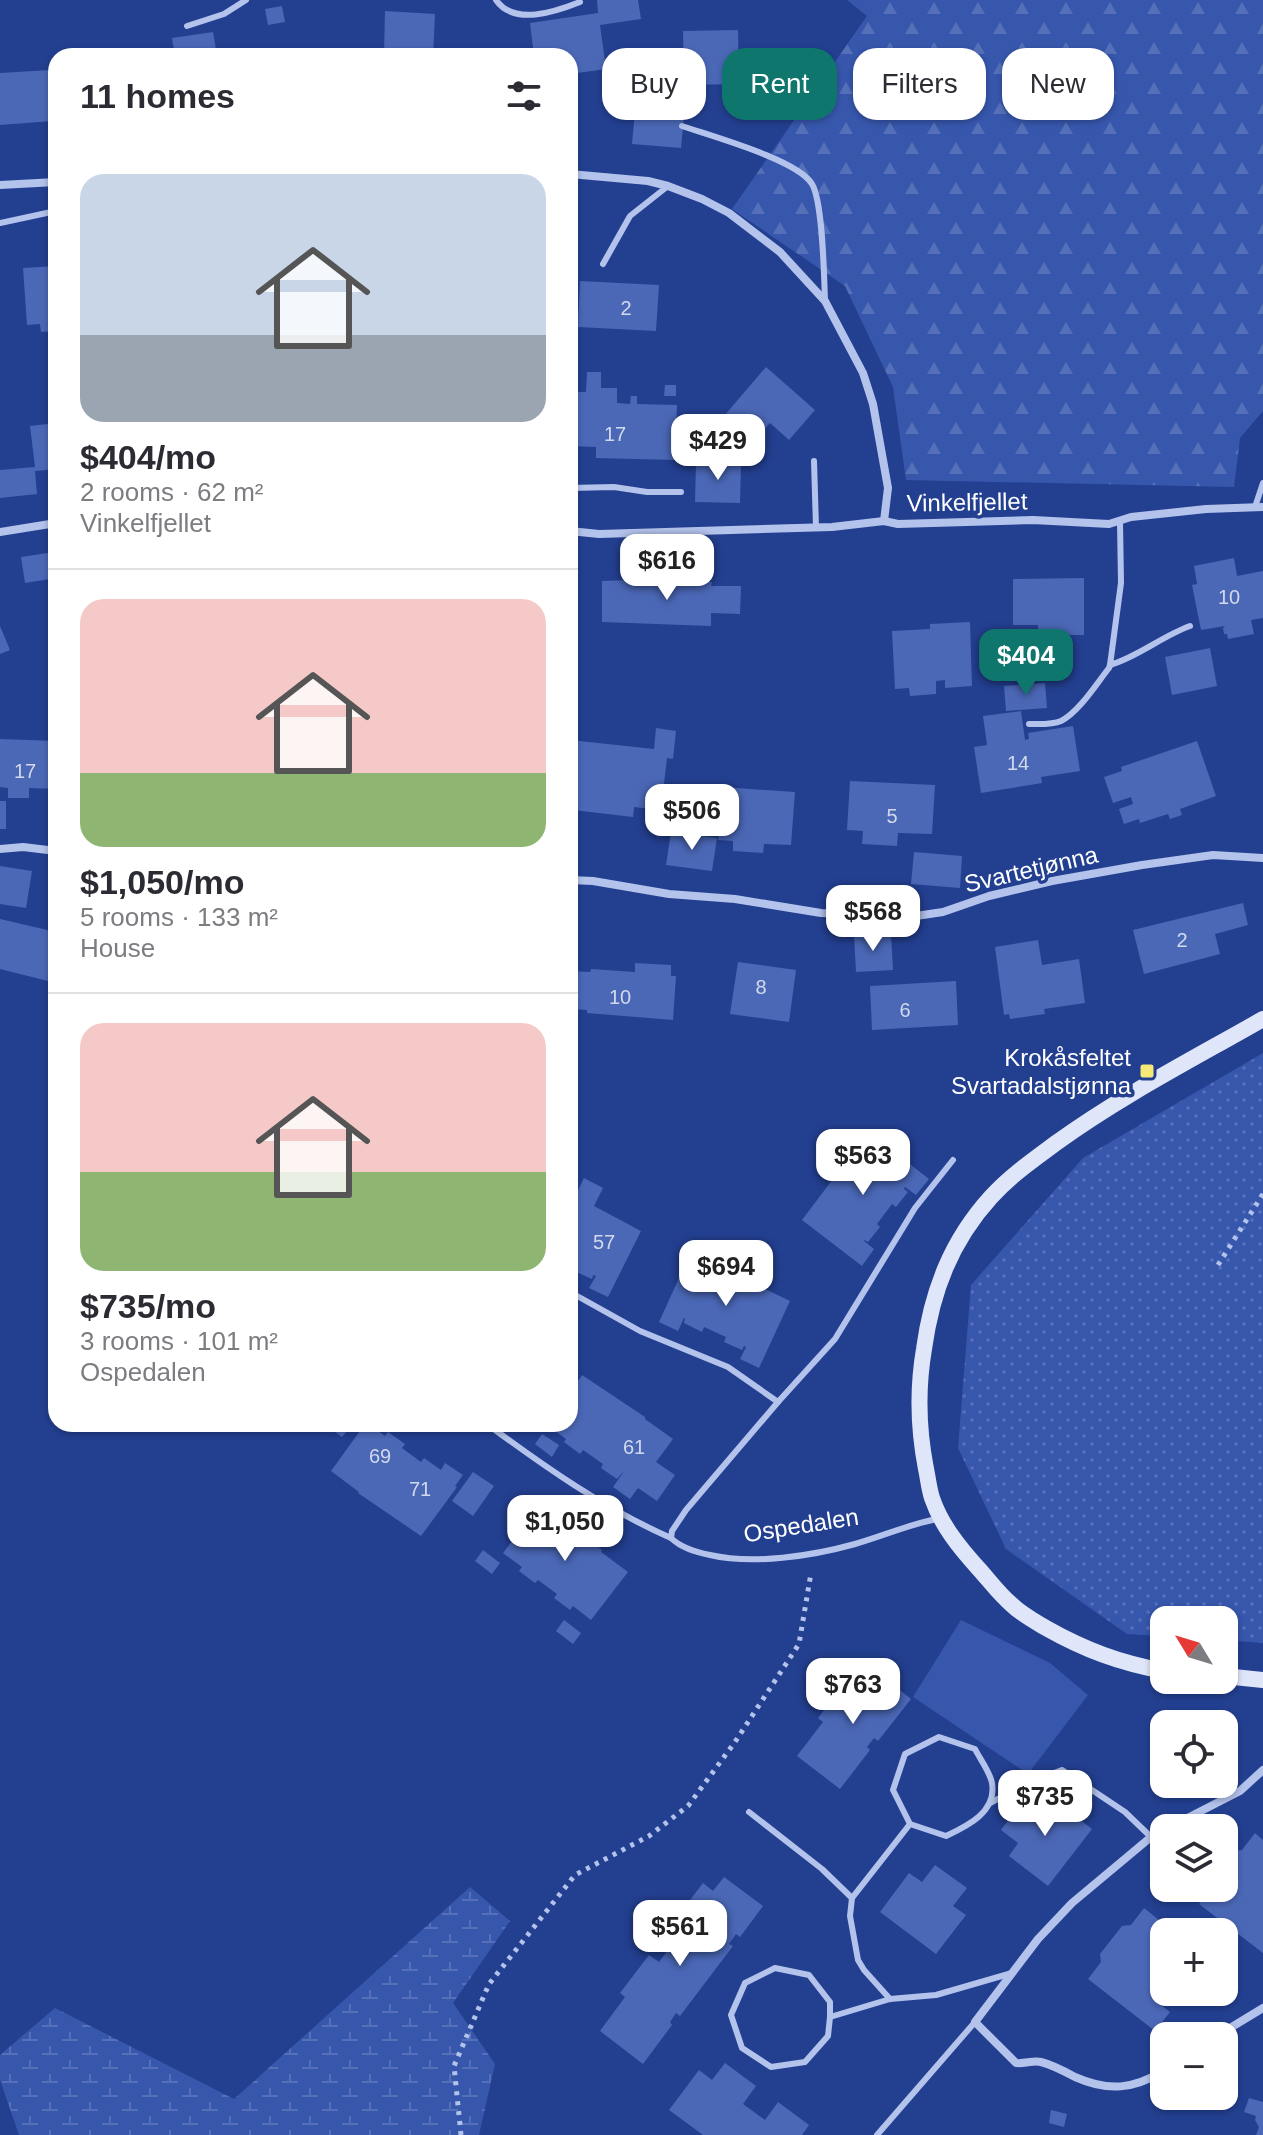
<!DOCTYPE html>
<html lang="en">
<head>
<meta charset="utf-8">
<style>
  :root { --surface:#fff; --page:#f7f7f7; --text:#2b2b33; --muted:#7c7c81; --line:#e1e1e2; --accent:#0f766e }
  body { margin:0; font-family:Helvetica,sans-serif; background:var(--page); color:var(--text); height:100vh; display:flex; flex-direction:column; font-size:30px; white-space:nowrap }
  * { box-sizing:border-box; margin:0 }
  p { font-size:26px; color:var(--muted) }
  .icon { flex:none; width:44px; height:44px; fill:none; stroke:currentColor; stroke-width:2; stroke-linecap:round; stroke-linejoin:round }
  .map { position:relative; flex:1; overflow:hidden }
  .side { position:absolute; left:48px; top:48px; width:530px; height:1384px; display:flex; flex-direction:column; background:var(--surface); border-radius:24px; box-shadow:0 2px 6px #0004 }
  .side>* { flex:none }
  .hud { position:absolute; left:602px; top:48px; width:540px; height:72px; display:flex; gap:16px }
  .needle { width:52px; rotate:308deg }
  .buttons { position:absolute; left:1150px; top:1606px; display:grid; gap:16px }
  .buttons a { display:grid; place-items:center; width:88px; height:88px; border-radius:16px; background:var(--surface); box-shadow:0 2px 6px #0004; font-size:40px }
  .price { position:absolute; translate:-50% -68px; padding:0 18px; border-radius:16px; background:#fff; color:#222; font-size:26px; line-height:52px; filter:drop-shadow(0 2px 4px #0008) }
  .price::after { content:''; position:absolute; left:50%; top:48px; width:24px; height:18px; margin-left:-12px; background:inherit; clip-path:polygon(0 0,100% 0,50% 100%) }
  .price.active { background:var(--accent); color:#fff }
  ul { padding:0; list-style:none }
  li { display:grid; align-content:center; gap:16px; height:424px; padding:0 32px }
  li+li { border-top:2px solid var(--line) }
  li span { display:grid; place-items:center; height:248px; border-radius:24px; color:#555 }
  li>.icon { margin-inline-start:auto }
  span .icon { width:144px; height:144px; fill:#fffc; stroke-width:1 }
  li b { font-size:34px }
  h2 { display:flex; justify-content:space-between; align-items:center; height:96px; padding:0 32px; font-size:34px }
  .chip { padding:0 28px; border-radius:24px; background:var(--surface); box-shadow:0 2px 6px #0004; font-size:28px; line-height:72px }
  .chip.active { background:var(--accent); color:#fff }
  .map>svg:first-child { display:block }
  .grass { fill:url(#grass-dots) }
  .forest { fill:url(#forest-firs) }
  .wetland { fill:url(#wetland-marsh) }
  .park { fill:#3757ad }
  .building { fill:#4b68b7 }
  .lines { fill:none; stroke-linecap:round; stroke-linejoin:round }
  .path { stroke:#b4c3ec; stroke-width:5; stroke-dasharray:4 6; stroke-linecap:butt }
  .lane { stroke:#b4c3ec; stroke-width:6 }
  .street { stroke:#b4c3ec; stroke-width:8 }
  .secondary { stroke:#e0e6f9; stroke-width:16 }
  .poi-dot { fill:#f7e977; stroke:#233f90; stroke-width:3 }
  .labels { text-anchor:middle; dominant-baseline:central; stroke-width:7; stroke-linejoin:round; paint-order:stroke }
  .number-label { font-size:20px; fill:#d2d9ed }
  .street-label { font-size:24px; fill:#fff; stroke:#233f90 }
  .poi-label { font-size:24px; fill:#fff; stroke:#233f90; text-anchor:end }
</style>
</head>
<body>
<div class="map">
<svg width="1263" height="2135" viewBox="0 0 1263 2135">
  <defs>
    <pattern id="grass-dots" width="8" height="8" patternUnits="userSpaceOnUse" patternTransform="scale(2)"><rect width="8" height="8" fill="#3757ad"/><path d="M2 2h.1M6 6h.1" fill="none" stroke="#5570b9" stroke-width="1.8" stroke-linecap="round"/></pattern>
    <pattern id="forest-firs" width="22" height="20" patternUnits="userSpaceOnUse" patternTransform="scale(2)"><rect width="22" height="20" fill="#3757ad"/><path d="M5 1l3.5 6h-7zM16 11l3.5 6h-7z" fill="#5570b9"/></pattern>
    <pattern id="wetland-marsh" width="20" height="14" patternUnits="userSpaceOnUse" patternTransform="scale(2)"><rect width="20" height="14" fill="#3757ad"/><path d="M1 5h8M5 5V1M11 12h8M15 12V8" fill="none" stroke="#5570b9"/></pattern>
  </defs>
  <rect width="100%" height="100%" fill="#233f90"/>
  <polygon class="grass" points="1263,1053 1263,1643 1224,1640 1224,1620 1164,1620 1164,1636 1127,1634 1006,1549 958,1448 971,1285 1083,1158"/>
  <polygon class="forest" points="847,0 1263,0 1263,411 1240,438 1234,487 906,480 893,387 845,286 732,209 867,16"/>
  <polygon class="wetland" points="470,1887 510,1921 453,2003 495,2064 479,2135 19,2135 0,2080 0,2055 55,2008 234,2099"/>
  <polygon class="park" points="961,1620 1050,1663 1088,1695 1028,1774 913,1697"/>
  <g class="building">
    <polygon points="597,0 638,0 641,19 600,25 606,69 570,74 570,56 534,56 530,23 598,13"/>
    <polygon points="282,6 285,22 268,25 265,9"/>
    <polygon points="385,11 435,14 433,56 384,56"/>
    <polygon points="738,30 739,84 684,85 683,31"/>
    <polygon points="213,32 217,56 175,56 172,38"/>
    <polygon points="50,70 50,72 56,72 56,100 52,100 53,121 0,125 0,73"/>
    <polygon points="636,100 685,104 681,148 632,144"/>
    <polygon points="56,266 56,331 41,332 40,324 27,325 23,268"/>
    <polygon points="580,281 659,285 656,331 578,327"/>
    <polygon points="766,367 815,410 789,440 770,423 747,449 718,423"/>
    <polygon points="587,372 601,372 601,388 617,388 617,403 630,404 631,396 637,396 637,404 677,405 675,460 596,458 596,447 570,446 570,392 586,392"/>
    <polygon points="665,385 676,385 676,396 664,396"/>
    <polygon points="56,423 56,469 35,471 37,494 0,498 0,470 35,467 30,426"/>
    <polygon points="723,456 725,463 741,464 740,503 695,502 696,463"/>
    <polygon points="54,552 56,578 25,583 21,557"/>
    <polygon points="1234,558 1237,576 1263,571 1263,618 1251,620 1254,634 1228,639 1227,634 1224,634 1223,628 1225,626 1201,630 1192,585 1197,584 1194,566"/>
    <polygon points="1084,578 1084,635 1038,635 1038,625 1013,625 1013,579"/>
    <polygon points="630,580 712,582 711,586 741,586 740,614 711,613 711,626 602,622 602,581"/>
    <polygon points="970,622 972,686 945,688 945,680 936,681 936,694 910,696 909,688 895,689 892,631 930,629 930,624"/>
    <polygon points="0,626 10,650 0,654"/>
    <polygon points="1210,648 1217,686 1172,695 1165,657"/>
    <polygon points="1045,683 1047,708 1006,711 1004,686"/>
    <polygon points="1021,711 1025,740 1029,739 1028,733 1073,726 1080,771 1041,777 1042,783 981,793 974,747 987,745 983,716"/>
    <polygon points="656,728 676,731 673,759 667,758 661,810 634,807 633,817 573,810 575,800 570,800 570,740 654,749"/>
    <polygon points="0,739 56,741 56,789 29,788 29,798 8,798 8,788 0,787"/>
    <polygon points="1197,741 1216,796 1180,809 1182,815 1170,819 1168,814 1140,823 1139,819 1124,824 1119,809 1133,804 1131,797 1113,803 1104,777 1122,771 1121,767"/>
    <polygon points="850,781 935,785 932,834 898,833 897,846 862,844 863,831 847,830"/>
    <polygon points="722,787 795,792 791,845 764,844 763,853 733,851 733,841 718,840"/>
    <rect x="0" y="801" width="6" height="28"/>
    <polygon points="671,832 717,838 712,871 666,865"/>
    <polygon points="914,852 962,856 960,888 911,884"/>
    <polygon points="0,866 32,871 26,908 0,904"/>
    <polygon points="1243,903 1248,925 1215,934 1220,954 1144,974 1133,930"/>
    <polygon points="0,919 56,932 56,983 0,969"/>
    <polygon points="891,934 893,970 856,972 854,935"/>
    <polygon points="1038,940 1042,965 1079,959 1085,1003 1044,1009 1045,1014 1010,1019 1009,1014 1004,1015 995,947"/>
    <polygon points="738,962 796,970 789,1022 730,1014"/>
    <polygon points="635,963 671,965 671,976 676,976 673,1020 587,1013 587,1010 570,1009 570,971 590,972 591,969 635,972"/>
    <polygon points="956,981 958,1025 872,1030 870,986"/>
    <polygon points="870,1133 929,1179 916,1195 905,1187 904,1189 908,1192 896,1207 892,1204 877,1224 880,1227 868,1242 865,1240 864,1241 874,1249 862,1266 802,1220 848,1159 849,1160"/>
    <polygon points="584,1178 603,1188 594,1206 641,1231 608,1297 589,1288 596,1276 593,1275 592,1279 574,1271 576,1266 570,1263 570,1196 575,1196"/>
    <polygon points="690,1254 760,1285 759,1286 790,1301 759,1368 740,1359 746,1347 744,1346 742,1350 724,1342 726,1337 704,1327 702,1332 684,1323 685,1319 684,1318 678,1331 659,1322"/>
    <polygon points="582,1375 645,1417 645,1419 673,1439 656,1462 675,1475 657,1501 638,1488 630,1499 613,1487 625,1470 617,1479 601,1468 603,1464 583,1450 580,1454 564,1442 566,1439 546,1424 570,1424 570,1393"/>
    <polygon points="329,1424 353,1424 342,1437 327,1426"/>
    <polygon points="365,1424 369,1424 385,1436 388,1432 405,1444 402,1448 421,1462 424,1458 441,1470 445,1463 463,1475 455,1486 457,1487 421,1536 358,1493 359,1492 331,1471"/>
    <polygon points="542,1434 559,1445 552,1457 535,1444"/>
    <polygon points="473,1472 494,1486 473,1516 452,1501"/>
    <polygon points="540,1504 602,1550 601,1552 628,1572 591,1620 573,1606 570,1610 554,1598 557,1594 538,1580 535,1583 519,1571 522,1567 503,1553"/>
    <polygon points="483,1550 500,1563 492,1574 475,1561"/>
    <polygon points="564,1620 581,1633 573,1644 556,1631"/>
    <polygon points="872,1668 911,1699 878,1741 874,1738 867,1747 870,1750 840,1789 797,1756 823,1722 818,1718 848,1679 858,1687"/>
    <polygon points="1025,1798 1042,1812 1052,1799 1092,1829 1048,1886 1009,1856 1018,1843 1001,1830"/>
    <polygon points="1255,1833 1263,1840 1263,1953 1199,1904 1212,1888 1224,1888 1224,1862 1233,1851 1242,1850"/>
    <polygon points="935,1865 967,1888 953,1906 966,1915 936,1954 880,1912 909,1873 922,1882"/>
    <polygon points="724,1877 763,1906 740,1937 736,1934 729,1944 733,1946 680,2016 676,2013 670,2022 672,2025 643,2064 600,2031 625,1997 620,1993 649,1955 659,1962 681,1933 671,1925 703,1883 713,1891"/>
    <polygon points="1144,1908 1174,1932 1164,1932 1164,1992 1171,1992 1161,2005 1170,2012 1155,2031 1088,1979 1101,1962 1100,1954 1122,1926 1131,1925"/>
    <polygon points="725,2063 756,2086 743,2104 765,2120 778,2102 809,2125 802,2135 703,2135 669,2110 699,2070 712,2080"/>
    <polygon points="1249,2098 1263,2102 1263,2135 1256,2135 1259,2127 1255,2120 1256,2116 1244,2112"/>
    <polygon points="1051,2110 1067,2114 1064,2127 1049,2123"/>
  </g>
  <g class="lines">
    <g class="path">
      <polyline points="1218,1265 1263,1194"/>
      <polyline points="461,2135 454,2066 489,1984 575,1875 649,1836 688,1806 735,1742 799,1644 811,1573"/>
    </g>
    <g class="lane">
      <path d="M496,0C514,26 555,12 580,2"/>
      <polyline points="187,26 224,14 246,0"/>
      <path d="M682,126C711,136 798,160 812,184C823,202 824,277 825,301"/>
      <polyline points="0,223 56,211"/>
      <polyline points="603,264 630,216 668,186"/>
      <polyline points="814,461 816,527"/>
      <polyline points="570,488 614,487 647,492 681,492"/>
      <polyline points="1255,507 1263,483"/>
      <path d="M1120,522L1121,583L1110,665C1138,657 1162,636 1190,626"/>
      <path d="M1029,724C1039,724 1052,725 1061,721C1079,712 1097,683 1109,668L1110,665"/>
      <polyline points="570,1292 640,1331 728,1367 778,1402"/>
      <path d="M487,1424C545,1467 605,1509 671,1538"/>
      <path d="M937,1519C910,1524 883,1536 855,1544C812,1556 753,1565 710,1555C696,1552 681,1548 671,1538L672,1531L686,1510L778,1402L835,1339L915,1208L953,1160"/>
      <path d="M939,1737L975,1749C980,1759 990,1772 992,1783C997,1812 967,1826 946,1836L910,1824L893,1790L905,1754Z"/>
      <polyline points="990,1803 1033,1781 1062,1770 1125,1812 1151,1837"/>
      <polyline points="749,1812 822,1869 852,1898"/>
      <polygon points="775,1968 809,1975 830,2002 830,2017 828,2036 805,2062 771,2067 742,2048 731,2015 745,1983"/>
      <polyline points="890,1999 864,1970 858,1960 850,1916 852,1898 910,1824"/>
      <polyline points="830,2017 890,1999 936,1995 1012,1973"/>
      <polyline points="877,2135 975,2022"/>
    </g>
    <g class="street">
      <polyline points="570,174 648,181 668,186 702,199 729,213 780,252 825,301 863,373 873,404 888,488 884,521"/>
      <polyline points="0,185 56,182"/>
      <polyline points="570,531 599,534 832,527 884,521 898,524 1033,520 1109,524 1131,517 1206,509 1263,507"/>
      <polyline points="0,532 56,523"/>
      <polyline points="0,849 23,847 56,851"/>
      <polyline points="570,880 593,881 669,894 735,899 821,913 916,916 943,912 989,896 1052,881 1142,865 1213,855 1263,858"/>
      <polyline points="1168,1828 1240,1791 1263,1770"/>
      <path d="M1164,1830L1151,1837L1072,1903L1038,1939L975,2022L1016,2063C1025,2064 1033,2060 1041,2062C1053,2065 1064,2071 1075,2077C1109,2092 1133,2089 1164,2071"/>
      <polyline points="1217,2036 1263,2008"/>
    </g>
    <g class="secondary">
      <path d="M1164,1671C1120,1663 1085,1650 1046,1628C1034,1621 1021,1614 1011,1604C999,1594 989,1580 978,1568C960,1548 941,1525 932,1498C929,1489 928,1478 926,1469C918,1428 917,1390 924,1349C932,1291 951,1241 991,1197C1010,1176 1033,1160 1056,1143C1121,1096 1193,1059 1263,1019"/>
      <polyline points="1224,1676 1263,1680"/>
    </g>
  </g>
  <rect class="poi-dot" x="1139" y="1063" width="16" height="16" rx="4"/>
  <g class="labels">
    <g class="number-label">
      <text x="626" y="308">2</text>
      <text x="615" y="434">17</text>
      <text x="1229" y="597">10</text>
      <text x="1018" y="763">14</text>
      <text x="25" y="771">17</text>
      <text x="892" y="816">5</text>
      <text x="1182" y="940">2</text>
      <text x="761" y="987">8</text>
      <text x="620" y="997">10</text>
      <text x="905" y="1010">6</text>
      <text x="604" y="1242">57</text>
      <text x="634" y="1447">61</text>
      <text x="380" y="1456">69</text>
      <text x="420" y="1489">71</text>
    </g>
    <g class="street-label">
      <text transform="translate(967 502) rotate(-1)">Vinkelfjellet</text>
      <text transform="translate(1031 869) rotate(-13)">Svartetjønna</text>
      <text transform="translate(801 1525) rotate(-9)">Ospedalen</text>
    </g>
    <g class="poi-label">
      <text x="1131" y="1057">Krokåsfeltet<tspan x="1131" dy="28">Svartadalstjønna</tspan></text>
    </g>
  </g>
</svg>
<div class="buttons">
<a><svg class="needle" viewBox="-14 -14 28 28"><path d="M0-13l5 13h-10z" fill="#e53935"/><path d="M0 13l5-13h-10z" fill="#7c7c81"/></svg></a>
<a><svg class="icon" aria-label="locate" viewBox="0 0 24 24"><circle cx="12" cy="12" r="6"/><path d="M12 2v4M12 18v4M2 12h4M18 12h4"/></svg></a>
<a><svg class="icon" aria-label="layers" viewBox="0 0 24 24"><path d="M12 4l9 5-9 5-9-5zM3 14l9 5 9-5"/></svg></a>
<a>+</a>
<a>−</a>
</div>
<b class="price" style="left:718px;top:482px">$429</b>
<b class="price" style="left:667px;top:602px">$616</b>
<b class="price active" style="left:1026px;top:697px">$404</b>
<b class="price" style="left:692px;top:852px">$506</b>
<b class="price" style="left:873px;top:953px">$568</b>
<b class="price" style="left:863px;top:1197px">$563</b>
<b class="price" style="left:726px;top:1308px">$694</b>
<b class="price" style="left:565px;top:1563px">$1,050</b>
<b class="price" style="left:853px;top:1726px">$763</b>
<b class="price" style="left:1045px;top:1838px">$735</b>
<b class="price" style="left:680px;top:1968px">$561</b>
<div class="hud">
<a class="chip">Buy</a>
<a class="chip active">Rent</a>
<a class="chip">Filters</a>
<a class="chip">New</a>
</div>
<section class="side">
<h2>11 homes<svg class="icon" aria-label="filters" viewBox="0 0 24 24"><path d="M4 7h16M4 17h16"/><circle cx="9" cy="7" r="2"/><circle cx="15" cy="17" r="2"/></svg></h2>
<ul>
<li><span style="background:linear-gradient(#c9d6e8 65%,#9aa5b1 0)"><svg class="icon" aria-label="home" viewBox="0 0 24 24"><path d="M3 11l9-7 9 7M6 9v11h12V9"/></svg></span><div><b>$404/mo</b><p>2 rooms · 62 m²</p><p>Vinkelfjellet</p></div></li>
<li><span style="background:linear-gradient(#f6c9c9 70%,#8fb573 0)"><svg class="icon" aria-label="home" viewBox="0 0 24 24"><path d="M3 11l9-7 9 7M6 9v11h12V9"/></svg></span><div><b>$1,050/mo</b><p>5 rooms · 133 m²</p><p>House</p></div></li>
<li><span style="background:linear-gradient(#f6c9c9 60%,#8fb573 0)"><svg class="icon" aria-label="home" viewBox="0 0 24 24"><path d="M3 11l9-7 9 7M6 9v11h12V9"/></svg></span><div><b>$735/mo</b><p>3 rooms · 101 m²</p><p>Ospedalen</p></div></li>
</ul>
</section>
</div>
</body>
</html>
